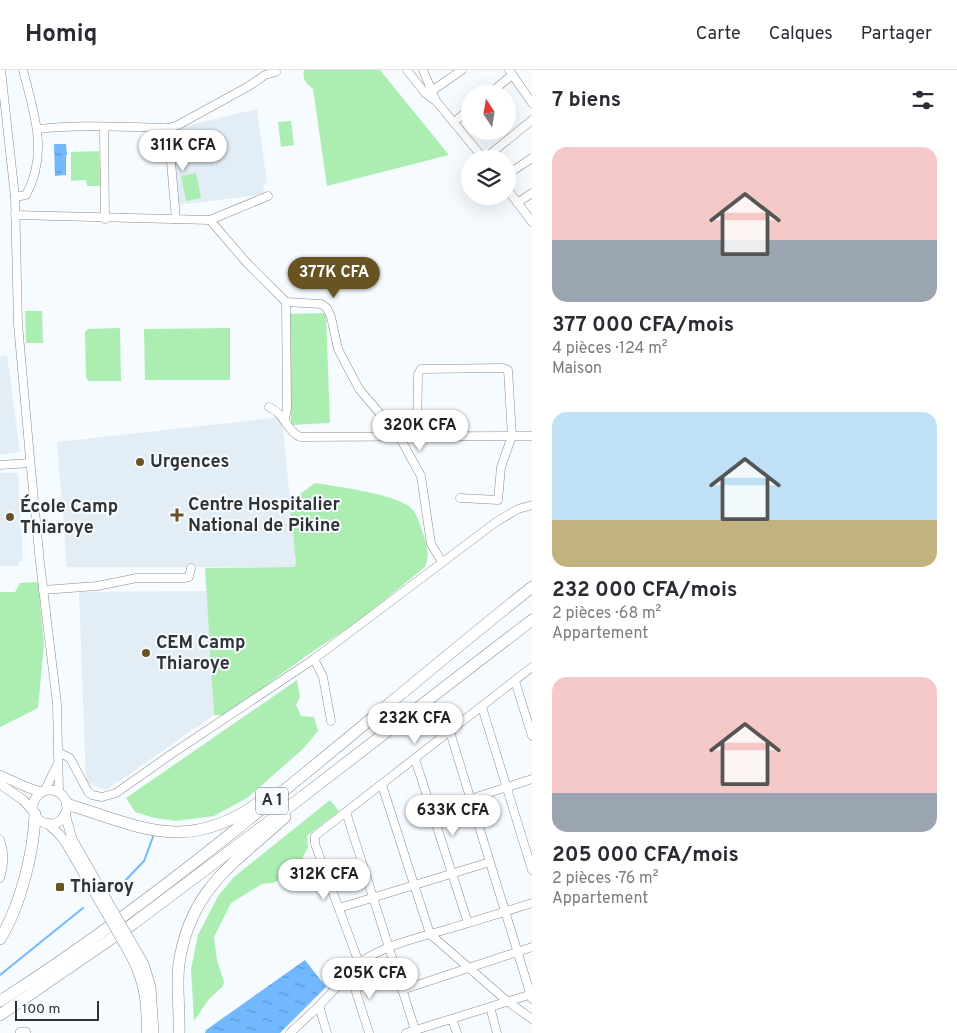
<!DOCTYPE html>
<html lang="fr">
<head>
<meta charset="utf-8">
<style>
  :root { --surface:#fff; --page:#f2f2f3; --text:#2b2b33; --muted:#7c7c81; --line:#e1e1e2; --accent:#6a5323 }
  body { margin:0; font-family:Overpass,sans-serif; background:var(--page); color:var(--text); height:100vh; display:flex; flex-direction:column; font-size:19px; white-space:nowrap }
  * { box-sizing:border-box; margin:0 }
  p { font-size:16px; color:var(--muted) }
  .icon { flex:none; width:28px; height:28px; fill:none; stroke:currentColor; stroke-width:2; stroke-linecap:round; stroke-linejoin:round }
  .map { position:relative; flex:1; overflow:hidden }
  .panel { display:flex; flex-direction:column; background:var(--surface); width:425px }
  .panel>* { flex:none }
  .needle { width:32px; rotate:348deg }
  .buttons { position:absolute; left:461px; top:15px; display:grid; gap:10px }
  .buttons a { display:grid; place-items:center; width:55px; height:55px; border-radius:50%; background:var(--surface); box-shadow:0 5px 20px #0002; font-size:25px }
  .scale { position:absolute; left:15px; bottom:12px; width:84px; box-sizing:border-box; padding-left:5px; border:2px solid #303233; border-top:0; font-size:14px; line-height:18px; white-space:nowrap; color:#303233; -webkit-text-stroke:4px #f6fbff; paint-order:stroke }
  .price { position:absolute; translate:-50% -42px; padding:0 11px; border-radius:18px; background:#fff; color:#222; font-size:16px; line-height:32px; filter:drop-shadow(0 1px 2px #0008) }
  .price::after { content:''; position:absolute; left:50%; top:30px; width:15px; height:11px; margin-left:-8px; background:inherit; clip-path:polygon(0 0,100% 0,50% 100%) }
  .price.current { background:var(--accent); color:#fff }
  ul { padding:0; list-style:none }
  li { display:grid; align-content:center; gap:10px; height:265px; padding:0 20px }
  li span { display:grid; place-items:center; height:155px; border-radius:15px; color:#555 }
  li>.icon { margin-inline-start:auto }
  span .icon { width:90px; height:90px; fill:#fffc; stroke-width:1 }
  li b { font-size:21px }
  h2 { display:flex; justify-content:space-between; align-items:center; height:60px; padding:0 20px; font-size:21px }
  header { display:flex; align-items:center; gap:30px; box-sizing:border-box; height:70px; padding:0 25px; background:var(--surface); border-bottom:1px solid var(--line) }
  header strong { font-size:24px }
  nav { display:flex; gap:28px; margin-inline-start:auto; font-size:18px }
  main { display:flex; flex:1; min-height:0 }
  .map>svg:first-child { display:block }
  .built { fill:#e3edf6 }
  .green { fill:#aceeb2 }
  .water { fill:url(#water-ripples) }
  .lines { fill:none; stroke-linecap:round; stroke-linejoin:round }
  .stream { stroke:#71b8ff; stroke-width:2 }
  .minor-casing { stroke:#898d90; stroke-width:9 }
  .major-casing { stroke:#898d90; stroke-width:10 }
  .highway-casing { stroke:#898d90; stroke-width:12 }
  .minor { stroke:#fff; stroke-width:8 }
  .major { stroke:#fff; stroke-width:9 }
  .highway { stroke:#fff; stroke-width:11 }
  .major-bridge-casing { stroke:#898d90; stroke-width:10; stroke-linecap:butt }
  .major-bridge { stroke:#fff; stroke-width:9 }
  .poi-dot { fill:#6a5323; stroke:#f6fbff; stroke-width:2 }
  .labels { text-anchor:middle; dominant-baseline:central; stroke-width:4; stroke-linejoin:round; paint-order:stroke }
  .shield { fill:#f6fbff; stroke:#6b6e70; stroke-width:1 }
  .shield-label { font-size:16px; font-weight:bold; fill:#303233 }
  .poi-label { font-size:18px; font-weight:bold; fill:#303233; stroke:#f6fbff; text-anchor:start }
</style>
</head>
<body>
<header>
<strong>Homiq</strong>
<nav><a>Carte</a><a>Calques</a><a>Partager</a></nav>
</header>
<main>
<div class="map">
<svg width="532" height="963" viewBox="0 0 532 963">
  <defs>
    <pattern id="water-ripples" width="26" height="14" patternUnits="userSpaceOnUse" patternTransform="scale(1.25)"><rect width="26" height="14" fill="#71b8ff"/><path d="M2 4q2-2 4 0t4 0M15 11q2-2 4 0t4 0" fill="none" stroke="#5d96cf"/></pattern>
  </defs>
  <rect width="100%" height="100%" fill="#f6fbff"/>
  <g class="built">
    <polygon points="257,39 267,113 263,114 265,124 179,135 173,59"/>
    <polygon points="7,285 20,382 0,385 0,286"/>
    <polygon points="282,347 296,493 294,497 67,497 57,372"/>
    <polygon points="0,403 18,403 23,491 19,491 19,496 0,496"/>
    <polygon points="208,521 214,645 106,720 86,712 79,522"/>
  </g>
  <g class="green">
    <path d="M304,0H380L449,85L327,116L313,19C306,13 302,10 304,0Z"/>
    <polygon points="291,51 294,75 281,77 278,52"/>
    <polygon points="99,81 101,116 87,116 86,110 71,111 71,82"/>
    <polygon points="196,103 201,128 186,131 181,106"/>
    <polygon points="25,241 42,241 43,273 26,273"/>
    <polygon points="326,243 330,353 291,355 289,244"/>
    <polygon points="120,258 121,311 88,311 86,307 85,262 88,259"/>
    <polygon points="230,258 230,310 145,310 144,259"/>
    <path d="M315,413C339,417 389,423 409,436C417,442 420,455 423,463C427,476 430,485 425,497L360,550L306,586L225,645H214L205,498L294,497L296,493L289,426H297Z"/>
    <polygon points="38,512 44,574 38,638 0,657 0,522 15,522 20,513"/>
    <polygon points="297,610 300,627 296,635 301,646 314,647 318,661 303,679 247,728 214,746 176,751 155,748 135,742 126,728"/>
    <polygon points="330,730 339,741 307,766 308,777 300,793 283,808 273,813 262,814 231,833 214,867 217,890 224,912 223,916 209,929 194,951 191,899 198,865 218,826 234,807"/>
  </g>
  <g class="water">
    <polygon points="54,74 66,74 67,85 66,85 66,105 55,106"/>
    <polygon points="305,890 326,917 280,963 205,963 206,960"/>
  </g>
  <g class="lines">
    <g class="stream">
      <polyline points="120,816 144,791 153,767"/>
      <polyline points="0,905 83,838"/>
    </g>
    <g class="minor-casing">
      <g id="minor">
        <polyline points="1,0 15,127 18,254 30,388 40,493 57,634 59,722"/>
        <polyline points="407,0 425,23 436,31"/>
        <polyline points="423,0 436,31 484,89"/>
        <polyline points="509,0 532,33"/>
        <polyline points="433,20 462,0"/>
        <polyline points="489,24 512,5"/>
        <polyline points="454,52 470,39"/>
        <polyline points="104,57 105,149"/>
        <polyline points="168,58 176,149"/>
        <path d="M38,59C81,54 125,57 168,58L178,55L249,16L265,5L276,2"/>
        <polyline points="484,89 532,50"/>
        <polyline points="508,104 532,88"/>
        <polyline points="508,120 532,152"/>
        <path d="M15,127L26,125C49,83 34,43 23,0"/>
        <polyline points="517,133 532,123"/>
        <polyline points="15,145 210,150 268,126"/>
        <polyline points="210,150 246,192 286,232 321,234 327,238 331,247 338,279 359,319 399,366 421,406 431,474 442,492"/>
        <path d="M269,337C285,344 286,360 300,367L532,366"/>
        <polyline points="285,349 287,338 286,232"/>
        <polyline points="417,365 418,304 421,299 503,298 508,300 512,366 501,397 498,430 460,428"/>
        <polyline points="0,395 30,393"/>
        <polyline points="43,520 97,516 137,508 184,508 189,507 191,498"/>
        <polyline points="314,589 323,607 331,651"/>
        <polyline points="515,611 532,666"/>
        <polyline points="482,637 532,800"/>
        <polyline points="450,662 532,929"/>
        <polyline points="58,682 70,688 88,722 92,725 102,727 116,723 170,685 314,589 496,452 518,439 532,435"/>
        <polyline points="415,689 468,853"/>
        <polyline points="382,715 430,864 507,931 532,949"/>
        <polyline points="45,720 56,697"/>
        <polyline points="433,741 532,709"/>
        <polyline points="346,742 416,963"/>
        <path d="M0,770C5,783 4,795 0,808"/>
        <polyline points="339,838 490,792"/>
        <polyline points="359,893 315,774 315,766 532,597"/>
        <polyline points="350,903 369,963"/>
        <polyline points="402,920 532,877"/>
        <polyline points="319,936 327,963"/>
        <polyline points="490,937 497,963"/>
        <polyline points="452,949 457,963"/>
        <path d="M290,963L319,936L359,893C385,875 417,868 448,859C476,851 504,842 532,833"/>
        <polyline points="406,963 532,924"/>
      </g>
    </g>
    <g class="major-casing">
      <g id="major">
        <polyline points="0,705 26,717 41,722"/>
        <polyline points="0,714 23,730 34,742"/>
        <circle cx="50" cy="737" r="17"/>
        <polyline points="65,744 72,769 115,844"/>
        <polyline points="47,753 59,764 66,773 109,848"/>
        <polyline points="130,870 144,894 151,917 154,963"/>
        <path d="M124,874C143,906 147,927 146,963"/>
      </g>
    </g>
    <g class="highway-casing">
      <g id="highway">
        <path d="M67,734C143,758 188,784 261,731"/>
        <path d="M0,869C20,837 34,782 35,744"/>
        <path d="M0,931C190,810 356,657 532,517"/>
        <polyline points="0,945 134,853 298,730 532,550"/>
        <polyline points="21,963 25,963"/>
        <path d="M179,963C180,940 176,917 179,894C190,818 234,794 285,747"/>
      </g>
    </g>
    <use href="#minor" class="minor"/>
    <use href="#major" class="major"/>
    <use href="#highway" class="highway"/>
    <g class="major-bridge-casing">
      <g id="major-bridge">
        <polyline points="115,844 130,870"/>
        <polyline points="109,848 124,874"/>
      </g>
    </g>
    <use href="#major-bridge" class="major-bridge"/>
  </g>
  <g class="poi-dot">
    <circle cx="140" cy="392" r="5"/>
    <path d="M174.5 437.5h5v5h5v5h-5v5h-5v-5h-5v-5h5z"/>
    <circle cx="10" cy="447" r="5"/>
    <circle cx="146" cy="583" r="5"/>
    <rect x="55" y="812" width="10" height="10" rx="2.5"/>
  </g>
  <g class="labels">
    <rect class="shield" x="256" y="717.5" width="32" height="27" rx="4"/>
    <g class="shield-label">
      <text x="272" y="731">A 1</text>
    </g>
    <g class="poi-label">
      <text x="150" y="392">Urgences</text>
      <text x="188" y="435">Centre Hospitalier<tspan x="188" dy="21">National de Pikine</tspan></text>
      <text x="20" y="437">École Camp<tspan x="20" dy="21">Thiaroye</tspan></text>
      <text x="156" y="573">CEM Camp<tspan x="156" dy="21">Thiaroye</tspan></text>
      <text x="70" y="817">Thiaroy</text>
    </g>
  </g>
</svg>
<div class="buttons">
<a><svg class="needle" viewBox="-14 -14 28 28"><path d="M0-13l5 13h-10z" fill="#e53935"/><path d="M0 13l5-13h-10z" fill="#7c7c81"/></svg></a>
<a><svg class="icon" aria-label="layers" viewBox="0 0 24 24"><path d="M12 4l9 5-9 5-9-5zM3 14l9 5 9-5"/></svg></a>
</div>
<div class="scale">100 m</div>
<b class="price" style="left:183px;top:102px">311K CFA</b>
<b class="price current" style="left:334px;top:229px">377K CFA</b>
<b class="price" style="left:420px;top:382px">320K CFA</b>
<b class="price" style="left:415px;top:675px">232K CFA</b>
<b class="price" style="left:453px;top:767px">633K CFA</b>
<b class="price" style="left:324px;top:831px">312K CFA</b>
<b class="price" style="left:370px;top:930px">205K CFA</b>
</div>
<section class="panel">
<h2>7 biens<svg class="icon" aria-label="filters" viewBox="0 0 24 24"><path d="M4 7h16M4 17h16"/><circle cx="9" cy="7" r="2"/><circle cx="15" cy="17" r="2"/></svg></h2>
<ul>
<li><span style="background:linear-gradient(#f6c9c9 60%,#9aa5b1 0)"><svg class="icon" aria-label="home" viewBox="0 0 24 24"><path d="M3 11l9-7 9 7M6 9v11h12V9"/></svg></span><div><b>377 000 CFA/mois</b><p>4 pièces · 124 m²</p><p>Maison</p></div></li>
<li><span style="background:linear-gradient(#bfe0f5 70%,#c2b280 0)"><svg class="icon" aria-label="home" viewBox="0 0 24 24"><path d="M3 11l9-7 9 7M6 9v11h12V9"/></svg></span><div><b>232 000 CFA/mois</b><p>2 pièces · 68 m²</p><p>Appartement</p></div></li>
<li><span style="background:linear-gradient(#f6c9c9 75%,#9aa5b1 0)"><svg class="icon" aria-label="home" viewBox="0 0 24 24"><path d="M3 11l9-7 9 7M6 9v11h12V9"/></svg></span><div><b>205 000 CFA/mois</b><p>2 pièces · 76 m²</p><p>Appartement</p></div></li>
</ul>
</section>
</main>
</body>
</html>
